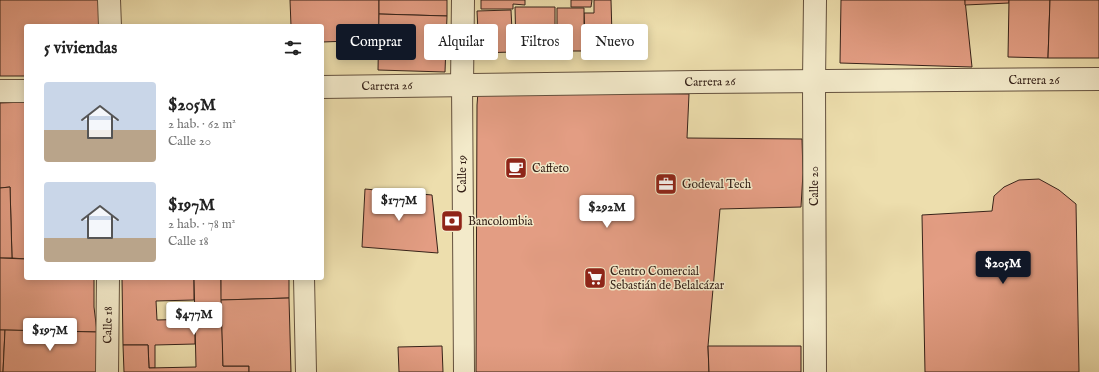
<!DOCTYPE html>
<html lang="es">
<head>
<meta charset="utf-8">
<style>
  :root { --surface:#fff; --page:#f6f6f6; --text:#222; --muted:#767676; --accent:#111827 }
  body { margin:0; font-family:"IM FELL English",serif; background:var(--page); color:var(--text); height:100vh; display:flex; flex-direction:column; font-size:15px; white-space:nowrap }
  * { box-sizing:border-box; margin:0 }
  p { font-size:13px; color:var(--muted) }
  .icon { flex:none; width:22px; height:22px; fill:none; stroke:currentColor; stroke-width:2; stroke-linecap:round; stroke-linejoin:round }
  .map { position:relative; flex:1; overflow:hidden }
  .details { position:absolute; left:24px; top:24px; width:300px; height:256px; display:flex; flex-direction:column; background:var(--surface); border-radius:4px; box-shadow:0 2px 10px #0003 }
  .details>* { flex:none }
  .guide { position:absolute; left:336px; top:24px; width:380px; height:36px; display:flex; gap:8px }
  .price { position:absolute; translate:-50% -34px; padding:0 9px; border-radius:4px; background:#fff; color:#222; font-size:13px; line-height:26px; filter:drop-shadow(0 1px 2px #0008) }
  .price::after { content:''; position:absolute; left:50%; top:24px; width:12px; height:9px; margin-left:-6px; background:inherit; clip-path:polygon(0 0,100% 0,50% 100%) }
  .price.active { background:var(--accent); color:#fff }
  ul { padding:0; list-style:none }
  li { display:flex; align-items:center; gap:12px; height:100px; padding:0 20px }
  li span { display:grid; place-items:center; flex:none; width:112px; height:80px; border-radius:4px; color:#555 }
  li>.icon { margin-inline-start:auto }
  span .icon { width:48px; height:48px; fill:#fffc; stroke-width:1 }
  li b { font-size:17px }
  h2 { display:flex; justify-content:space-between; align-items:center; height:48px; padding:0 20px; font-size:17px }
  .pill { padding:0 14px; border-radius:4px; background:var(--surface); box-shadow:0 2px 10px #0003; font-size:14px; line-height:36px }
  .pill.active { background:var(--accent); color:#fff }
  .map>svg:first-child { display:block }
  .building { fill:#e39d83; stroke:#362219 }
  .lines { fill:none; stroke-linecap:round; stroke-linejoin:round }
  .pedestrian-casing { stroke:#64513e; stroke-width:22 }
  .minor-casing { stroke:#64513e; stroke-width:24 }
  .tertiary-casing { stroke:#64513e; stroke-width:24 }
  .pedestrian { stroke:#f3eaca; stroke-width:20 }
  .minor { stroke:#f3eaca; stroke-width:22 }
  .tertiary { stroke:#f3eaca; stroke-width:22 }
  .labels { text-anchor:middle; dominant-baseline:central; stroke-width:3; stroke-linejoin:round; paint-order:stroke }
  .street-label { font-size:12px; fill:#362219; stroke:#f3eaca }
  .poi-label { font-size:12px; fill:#362219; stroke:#f3eaca; text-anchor:start }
</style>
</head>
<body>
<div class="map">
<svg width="1099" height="372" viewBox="0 0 1099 372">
  <rect width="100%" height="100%" fill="#eddead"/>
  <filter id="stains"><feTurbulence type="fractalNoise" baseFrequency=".005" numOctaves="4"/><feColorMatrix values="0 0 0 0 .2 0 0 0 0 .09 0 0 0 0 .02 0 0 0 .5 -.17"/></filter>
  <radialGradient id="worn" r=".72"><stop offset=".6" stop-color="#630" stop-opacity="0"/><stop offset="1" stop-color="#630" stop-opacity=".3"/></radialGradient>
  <g class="building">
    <polygon points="0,0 101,0 101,26 26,26 26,76 0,76"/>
    <polygon points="290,0 379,0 379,40 322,42 322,26 291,26"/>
    <polygon points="379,0 447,0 447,16 379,14"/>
    <polygon points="481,0 525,0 525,5 513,4 513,9 481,9"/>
    <polygon points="571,0 592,0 591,7 571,7"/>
    <polygon points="594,0 611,0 612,36 603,36 603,56 586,57 584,13 594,13"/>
    <polygon points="841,0 965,0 972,67 840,63"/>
    <polygon points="965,0 1009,0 1009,3 965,5"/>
    <polygon points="1009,0 1050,0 1048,58 1008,57"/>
    <polygon points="1050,0 1099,0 1099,58 1048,58"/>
    <polygon points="515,7 555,7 555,27 539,27 539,50 516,50"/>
    <polygon points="557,8 584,8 584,51 541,51 541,30 557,30"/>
    <polygon points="511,10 513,52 479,53 477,11"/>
    <polygon points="379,14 447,16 445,72 378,70"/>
    <polygon points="478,92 689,94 687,138 802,139 803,173 801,207 720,209 708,346 709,372 476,372 477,105"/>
    <polygon points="26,102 26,259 12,258 10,187 0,188 0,103"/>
    <polygon points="1039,179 1059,190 1076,204 1079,372 925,372 922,215 992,211 994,196 1004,187 1019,180"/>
    <polygon points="10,187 12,258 0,258 0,188"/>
    <polygon points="365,189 432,195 438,253 362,247"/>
    <polygon points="0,258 26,259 26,278 94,278 94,307 97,332 0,330"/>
    <polygon points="122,278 194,278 194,300 156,301 157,320 195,319 195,344 155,345 155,368 149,368 148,345 123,345"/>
    <polygon points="194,278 221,278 223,366 249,366 249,372 124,372 123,345 148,345 149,368 196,367"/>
    <polygon points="221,278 289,278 289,298 221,300"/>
    <polygon points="289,298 291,372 249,372 249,366 223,366 221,300"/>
    <polygon points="0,330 5,330 3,372 0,372"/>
    <polygon points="5,330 97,332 97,372 3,372"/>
    <polygon points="442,346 443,372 399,372 398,347"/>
    <polygon points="708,346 801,346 801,372 709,372"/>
  </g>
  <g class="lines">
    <g class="pedestrian-casing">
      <g id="pedestrian">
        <polyline points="462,84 464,372"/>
        <polyline points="304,278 306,372"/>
      </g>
    </g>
    <g class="minor-casing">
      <g id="minor">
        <polyline points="815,0 814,81 815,372"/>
        <polyline points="322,87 698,82 1099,79"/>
        <polyline points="0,91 26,91"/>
      </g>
    </g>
    <g class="tertiary-casing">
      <g id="tertiary">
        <polyline points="109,0 110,26"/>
        <polyline points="462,84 463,0"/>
        <polyline points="107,372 108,278"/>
      </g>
    </g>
    <use href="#pedestrian" class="pedestrian"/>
    <use href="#minor" class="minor"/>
    <use href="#tertiary" class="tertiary"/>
  </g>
  <defs>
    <g id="cafe-square" transform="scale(1.15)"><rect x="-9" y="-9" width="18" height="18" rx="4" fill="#8f2418" stroke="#f3eaca"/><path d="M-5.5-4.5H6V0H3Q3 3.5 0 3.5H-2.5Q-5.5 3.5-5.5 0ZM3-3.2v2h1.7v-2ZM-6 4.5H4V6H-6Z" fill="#fff"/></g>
    <g id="office-square" transform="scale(1.15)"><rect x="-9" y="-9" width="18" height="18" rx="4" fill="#8f2418" stroke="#f3eaca"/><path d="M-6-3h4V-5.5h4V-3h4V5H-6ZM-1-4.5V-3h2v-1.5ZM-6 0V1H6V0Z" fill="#fff"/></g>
    <g id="bank-square" transform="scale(1.15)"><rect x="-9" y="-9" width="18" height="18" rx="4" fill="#8f2418" stroke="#f3eaca"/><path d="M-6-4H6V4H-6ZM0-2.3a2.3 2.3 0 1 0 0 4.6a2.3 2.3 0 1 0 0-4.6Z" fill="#fff"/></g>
    <g id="supermarket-square" transform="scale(1.15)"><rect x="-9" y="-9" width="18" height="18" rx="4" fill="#8f2418" stroke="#f3eaca"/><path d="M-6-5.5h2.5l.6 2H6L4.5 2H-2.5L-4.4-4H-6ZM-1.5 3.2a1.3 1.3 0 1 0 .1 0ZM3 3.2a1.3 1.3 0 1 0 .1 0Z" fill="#fff"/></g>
  </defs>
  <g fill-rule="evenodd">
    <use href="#cafe-square" x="516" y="168"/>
    <use href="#office-square" x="666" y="184"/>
    <use href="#bank-square" x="452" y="221"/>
    <use href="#supermarket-square" x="595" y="278"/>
  </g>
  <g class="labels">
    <g class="street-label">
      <text x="1034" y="80">Carrera 26</text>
      <text transform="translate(710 82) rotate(-1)">Carrera 26</text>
      <text transform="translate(387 86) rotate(-1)">Carrera 26</text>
      <text transform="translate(462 174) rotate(-90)">Calle 19</text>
      <text transform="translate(814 186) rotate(-90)">Calle 20</text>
      <text transform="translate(108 325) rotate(-89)">Calle 18</text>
    </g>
    <g class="poi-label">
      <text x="532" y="168">Caffeto</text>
      <text x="682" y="184">Godeval Tech</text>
      <text x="468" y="221">Bancolombia</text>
      <text x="610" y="271">Centro Comercial<tspan x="610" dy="14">Sebastián de Belalcázar</tspan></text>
    </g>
  </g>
  <rect width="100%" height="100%" filter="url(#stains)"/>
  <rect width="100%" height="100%" fill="url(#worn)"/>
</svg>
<b class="price" style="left:399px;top:222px">$177M</b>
<b class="price" style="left:607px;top:229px">$292M</b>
<b class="price active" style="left:1003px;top:285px">$205M</b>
<b class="price" style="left:194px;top:336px">$477M</b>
<b class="price" style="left:50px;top:352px">$197M</b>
<div class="guide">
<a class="pill active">Comprar</a>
<a class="pill">Alquilar</a>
<a class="pill">Filtros</a>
<a class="pill">Nuevo</a>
</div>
<section class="details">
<h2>5 viviendas<svg class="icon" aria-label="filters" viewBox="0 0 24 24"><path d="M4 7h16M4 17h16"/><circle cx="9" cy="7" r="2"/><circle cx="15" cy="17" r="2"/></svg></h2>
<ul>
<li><span style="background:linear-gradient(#c9d6e8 60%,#b9a48a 0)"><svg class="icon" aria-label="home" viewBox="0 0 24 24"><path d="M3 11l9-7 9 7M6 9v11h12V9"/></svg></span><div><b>$205M</b><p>2 hab. · 62 m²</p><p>Calle 20</p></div></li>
<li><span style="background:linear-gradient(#c9d6e8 70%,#b9a48a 0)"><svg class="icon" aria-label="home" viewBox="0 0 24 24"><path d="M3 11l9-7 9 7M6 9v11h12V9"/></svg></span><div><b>$197M</b><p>2 hab. · 78 m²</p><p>Calle 18</p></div></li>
</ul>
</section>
</div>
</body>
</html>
